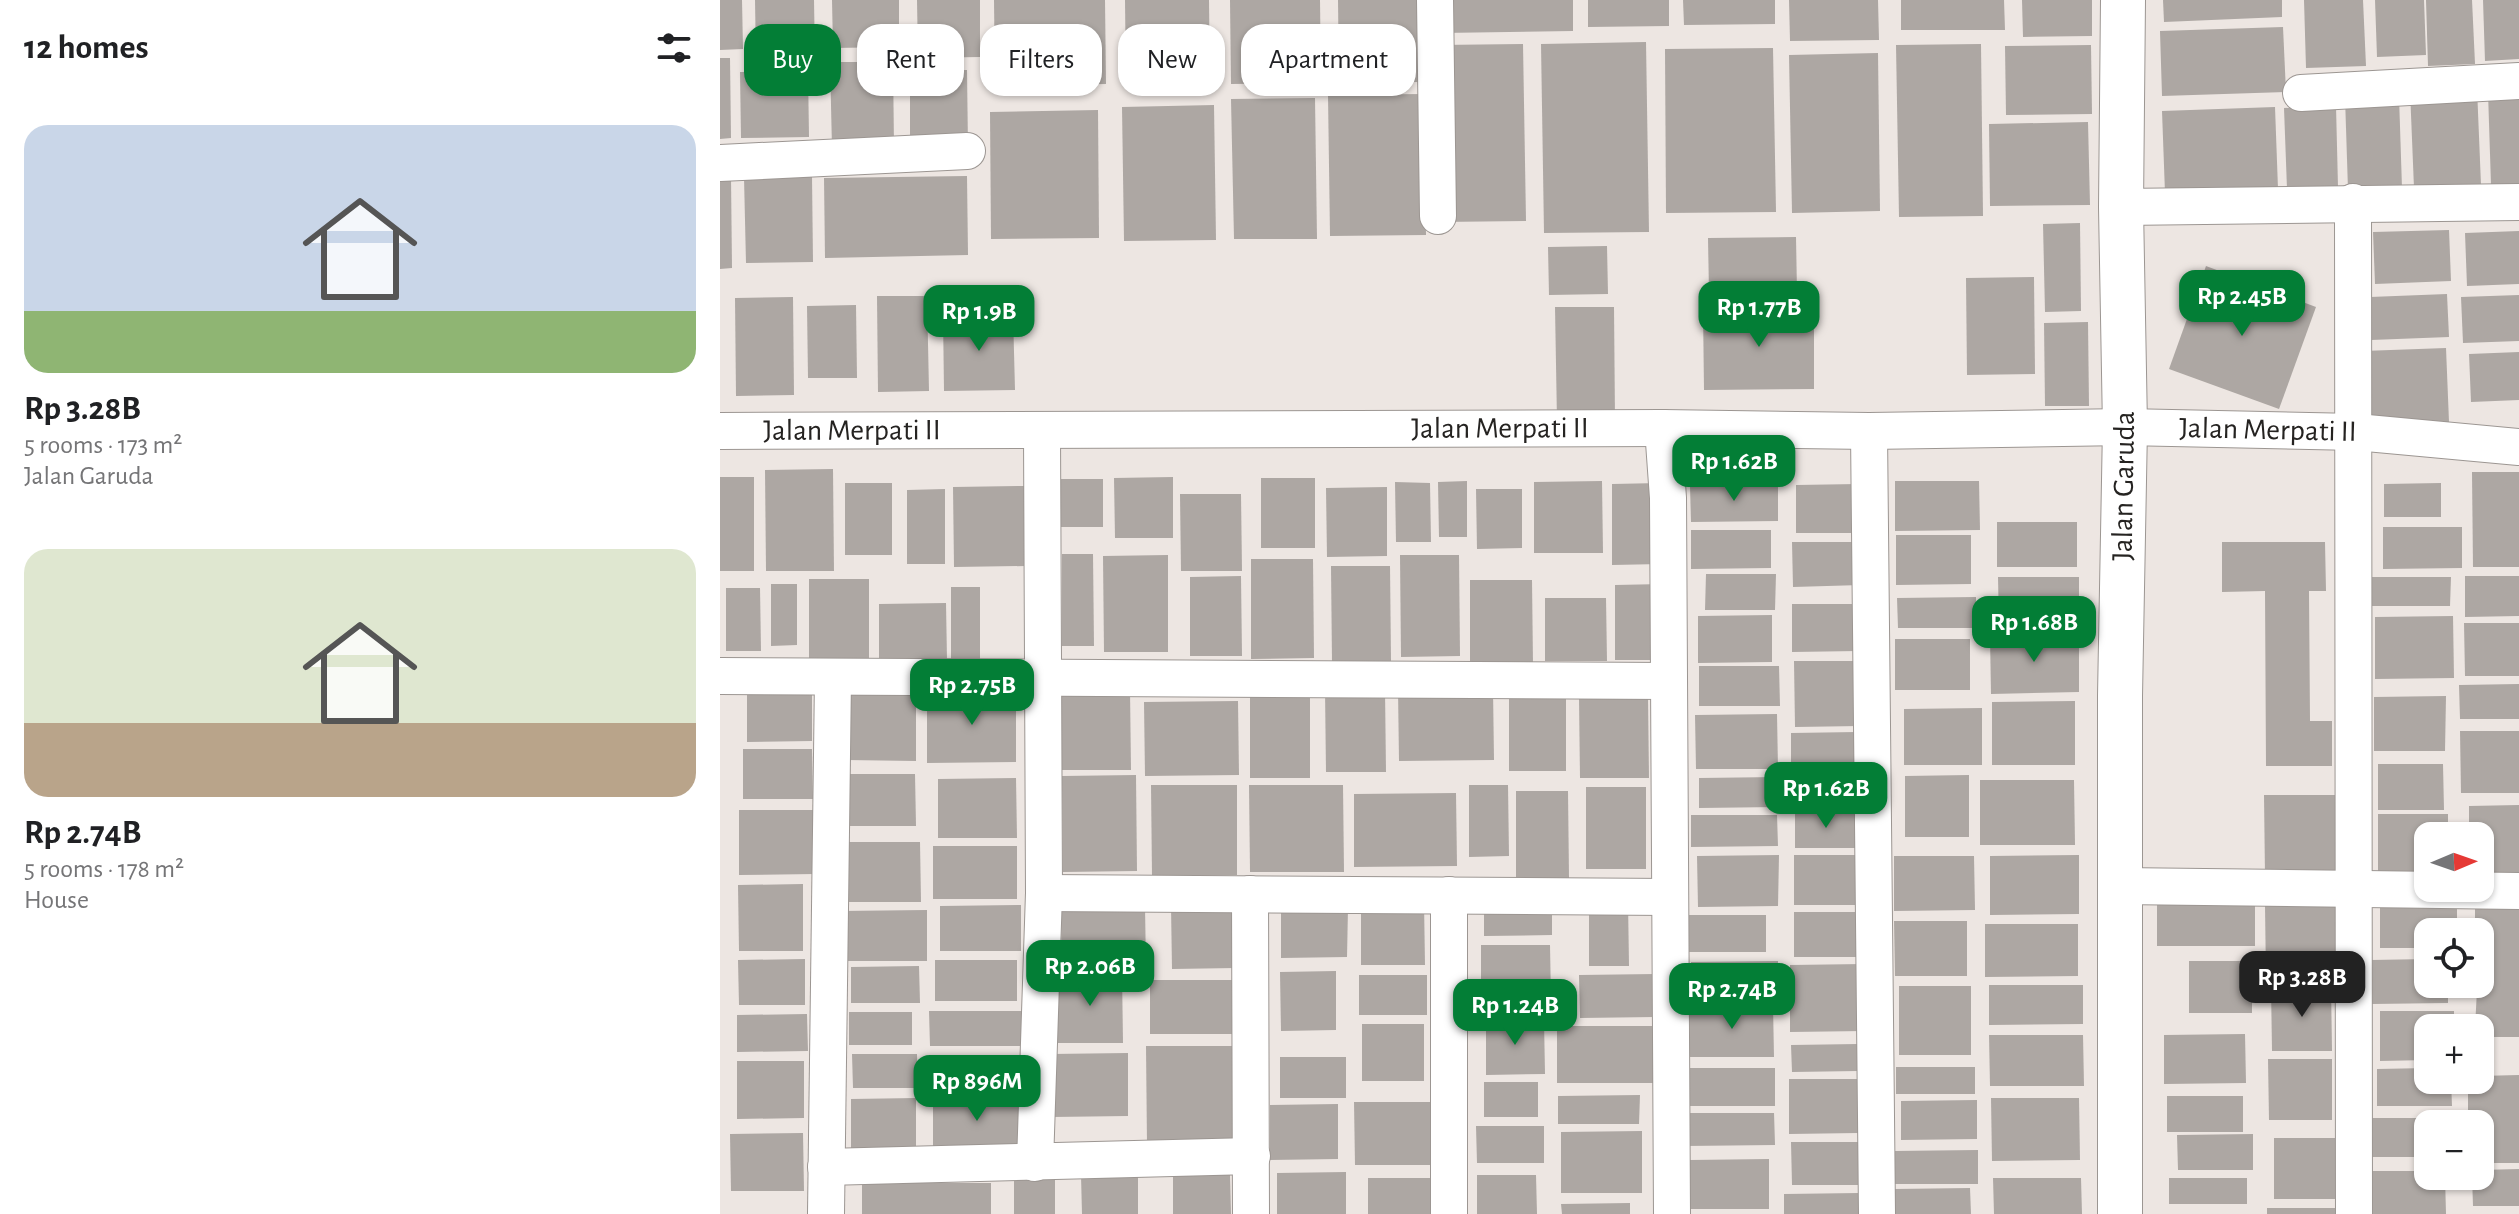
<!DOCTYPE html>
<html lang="en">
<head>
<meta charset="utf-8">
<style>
  :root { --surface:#fff; --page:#f6f6f6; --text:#202124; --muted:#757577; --accent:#037e36 }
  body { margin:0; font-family:"Alegreya Sans",sans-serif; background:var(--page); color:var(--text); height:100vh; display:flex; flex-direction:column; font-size:30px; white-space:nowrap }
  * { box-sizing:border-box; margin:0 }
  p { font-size:26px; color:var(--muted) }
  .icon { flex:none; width:44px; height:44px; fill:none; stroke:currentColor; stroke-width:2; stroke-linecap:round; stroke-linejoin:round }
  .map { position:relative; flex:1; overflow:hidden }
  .drawer { display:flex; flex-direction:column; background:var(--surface); width:720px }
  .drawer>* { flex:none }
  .guide { position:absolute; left:24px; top:24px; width:760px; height:72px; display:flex; gap:16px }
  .needle { width:52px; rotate:88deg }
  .fabs { position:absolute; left:1694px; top:822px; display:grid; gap:16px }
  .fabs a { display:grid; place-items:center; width:80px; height:80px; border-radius:16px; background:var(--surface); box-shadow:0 2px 6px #0004; font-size:40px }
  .price { position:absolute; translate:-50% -68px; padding:0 18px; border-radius:16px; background:var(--accent); color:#fff; font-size:26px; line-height:52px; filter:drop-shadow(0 2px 4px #0008) }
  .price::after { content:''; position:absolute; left:50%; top:48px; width:24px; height:18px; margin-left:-12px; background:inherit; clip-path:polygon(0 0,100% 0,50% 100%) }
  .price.current { background:#222; color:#fff }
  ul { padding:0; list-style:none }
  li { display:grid; align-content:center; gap:16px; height:424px; padding:0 24px }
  li span { display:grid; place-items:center; height:248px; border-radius:24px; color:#555 }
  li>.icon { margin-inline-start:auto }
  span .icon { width:144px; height:144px; fill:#fffc; stroke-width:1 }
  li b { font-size:34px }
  h2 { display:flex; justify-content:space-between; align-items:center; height:96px; padding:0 24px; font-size:34px }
  .pill { padding:0 28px; border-radius:24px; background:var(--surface); box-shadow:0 2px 6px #0004; font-size:28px; line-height:72px }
  .pill.current { background:var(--accent); color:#fff }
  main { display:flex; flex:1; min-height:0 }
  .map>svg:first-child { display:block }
  .building { fill:#ada7a3 }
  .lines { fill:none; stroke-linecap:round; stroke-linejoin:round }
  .street-casing { stroke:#9c9692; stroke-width:38 }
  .secondary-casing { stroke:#9c9692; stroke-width:46 }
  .street { stroke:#fff; stroke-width:36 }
  .secondary { stroke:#fff; stroke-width:44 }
  .labels { text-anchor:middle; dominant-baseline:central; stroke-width:6; stroke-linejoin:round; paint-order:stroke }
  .street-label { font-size:30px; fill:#252321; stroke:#fff }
</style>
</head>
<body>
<main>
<section class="drawer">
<h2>12 homes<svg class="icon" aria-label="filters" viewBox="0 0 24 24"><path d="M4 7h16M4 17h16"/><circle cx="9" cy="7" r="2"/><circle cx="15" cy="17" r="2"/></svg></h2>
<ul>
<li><span style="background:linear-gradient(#c9d6e8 75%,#8fb573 0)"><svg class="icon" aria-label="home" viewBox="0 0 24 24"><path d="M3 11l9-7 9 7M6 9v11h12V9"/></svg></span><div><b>Rp 3.28B</b><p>5 rooms · 173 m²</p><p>Jalan Garuda</p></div></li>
<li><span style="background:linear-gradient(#dfe7d0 70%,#b9a48a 0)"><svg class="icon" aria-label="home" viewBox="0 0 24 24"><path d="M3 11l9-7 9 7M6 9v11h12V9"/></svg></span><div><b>Rp 2.74B</b><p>5 rooms · 178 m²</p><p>House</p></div></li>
</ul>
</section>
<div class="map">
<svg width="1799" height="1214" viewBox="0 0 1799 1214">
  <rect width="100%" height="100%" fill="#ede6e2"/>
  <g class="building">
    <polygon points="0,0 22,0 23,49 0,50"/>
    <polygon points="35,0 94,0 95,60 36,60"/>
    <polygon points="112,0 179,0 179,47 113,48"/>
    <polygon points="197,0 260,0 260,57 198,58"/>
    <polygon points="274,0 385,0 386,84 275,86"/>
    <polygon points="405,0 489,0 490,86 406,87"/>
    <polygon points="510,0 600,0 601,83 511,84"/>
    <polygon points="618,0 699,0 700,82 619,83"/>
    <polygon points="721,0 853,0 853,31 721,33"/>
    <polygon points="868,0 949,0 949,26 868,27"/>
    <polygon points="963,0 1055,0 1055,24 964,25"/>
    <polygon points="1069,0 1158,0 1159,40 1070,41"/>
    <polygon points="1181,0 1284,0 1285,30 1181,30"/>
    <polygon points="1302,0 1372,0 1372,36 1303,37"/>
    <polygon points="1443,0 1562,0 1562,17 1444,22"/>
    <polygon points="1584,0 1643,0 1646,66 1586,68"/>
    <polygon points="1655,0 1704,0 1706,55 1657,57"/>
    <polygon points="1706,0 1752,0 1755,64 1708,66"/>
    <polygon points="1763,0 1799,0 1799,59 1765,61"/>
    <polygon points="1563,27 1566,92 1442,96 1440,31"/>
    <polygon points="926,42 929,232 824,233 821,44"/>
    <polygon points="803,44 806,221 720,222 718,45"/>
    <polygon points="1261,44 1263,216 1179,217 1176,45"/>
    <polygon points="1371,45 1372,114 1286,115 1285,46"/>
    <polygon points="1053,48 1056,212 946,213 945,49"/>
    <polygon points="1158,53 1160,211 1072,213 1069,55"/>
    <polygon points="0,58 10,58 11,138 0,139"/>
    <polygon points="110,62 173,62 174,147 112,148"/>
    <polygon points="247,70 248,149 190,150 190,71"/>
    <polygon points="88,71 89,137 21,138 20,72"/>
    <polygon points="1757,88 1761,185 1694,188 1690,90"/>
    <polygon points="1799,91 1799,184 1771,185 1768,92"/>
    <polygon points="704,94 706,235 610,236 608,95"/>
    <polygon points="1679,96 1682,188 1628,190 1625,97"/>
    <polygon points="595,98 597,239 514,239 511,99"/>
    <polygon points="494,105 496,240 404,241 402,107"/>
    <polygon points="1616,106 1618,187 1567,189 1564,108"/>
    <polygon points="1555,107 1558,189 1445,193 1442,111"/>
    <polygon points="378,110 379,238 271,239 270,112"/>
    <polygon points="1368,122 1370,205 1270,206 1269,124"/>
    <polygon points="92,176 93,262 26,263 24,177"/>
    <polygon points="247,176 248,255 105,258 104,178"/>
    <polygon points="0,177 11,177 12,268 0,269"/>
    <polygon points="1360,223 1361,311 1325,312 1323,224"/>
    <polygon points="1729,230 1731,281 1655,284 1653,232"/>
    <polygon points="1799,231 1799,284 1747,286 1745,233"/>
    <polygon points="1076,237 1077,292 989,293 988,238"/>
    <polygon points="887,246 888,294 829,295 828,247"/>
    <polygon points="1486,266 1596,307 1559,409 1449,369"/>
    <polygon points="1314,277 1315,374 1247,375 1246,278"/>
    <polygon points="1727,294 1729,337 1651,340 1650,297"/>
    <polygon points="1799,295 1799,341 1743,343 1741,297"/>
    <polygon points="157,296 207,296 209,391 158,392"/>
    <polygon points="73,297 74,395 16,396 15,298"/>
    <polygon points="136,305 137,378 88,378 87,306"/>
    <polygon points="835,307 894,307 895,420 837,421"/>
    <polygon points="1094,307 1094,389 984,390 983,309"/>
    <polygon points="293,314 295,390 224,391 223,315"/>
    <polygon points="1368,322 1369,406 1325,406 1324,323"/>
    <polygon points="1726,348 1729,422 1646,425 1643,351"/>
    <polygon points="1799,352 1799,400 1751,402 1749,354"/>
    <polygon points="113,469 114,571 46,571 45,470"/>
    <polygon points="1752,472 1799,472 1799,567 1753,567"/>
    <rect x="0" y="477" width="34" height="94"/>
    <polygon points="453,477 453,538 395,538 394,478"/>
    <rect x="541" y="478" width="54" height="70"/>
    <rect x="336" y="479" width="47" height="48"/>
    <polygon points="747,481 747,537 719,537 718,482"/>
    <polygon points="882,481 883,553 814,553 814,482"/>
    <polygon points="1175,481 1259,481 1260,530 1175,531"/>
    <polygon points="675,482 710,483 711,542 676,542"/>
    <rect x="125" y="483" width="47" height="72"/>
    <polygon points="940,483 941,564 892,565 892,484"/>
    <polygon points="1721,483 1721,517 1664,517 1664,484"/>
    <polygon points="1138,484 1138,533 1076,533 1076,485"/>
    <polygon points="1058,485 1058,521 971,522 970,486"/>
    <polygon points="304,486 305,566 234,567 233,487"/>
    <polygon points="667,487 667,556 607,557 606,488"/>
    <polygon points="225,489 225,564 187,564 187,490"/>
    <polygon points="756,489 802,489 802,548 757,549"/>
    <polygon points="460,494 521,494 522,571 461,571"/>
    <rect x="1277" y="522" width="80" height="45"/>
    <polygon points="1663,527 1742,527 1742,568 1663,569"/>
    <polygon points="971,530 1051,530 1051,568 971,569"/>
    <polygon points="1176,535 1251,535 1251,584 1176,585"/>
    <polygon points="1072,542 1141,542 1141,585 1073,587"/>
    <polygon points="1502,542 1605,542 1606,591 1589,591 1590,721 1612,721 1612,766 1546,766 1545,591 1502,592"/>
    <polygon points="342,554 373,554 374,646 342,646"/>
    <polygon points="448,555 448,652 384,652 383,556"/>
    <polygon points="680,555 739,555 740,656 681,657"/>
    <polygon points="531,559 593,559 594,658 531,659"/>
    <polygon points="611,566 670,566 671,661 612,662"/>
    <polygon points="986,574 1056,574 1055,610 985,610"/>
    <polygon points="521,576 522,656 470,656 470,577"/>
    <polygon points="1745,576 1799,576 1799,616 1745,617"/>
    <polygon points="1278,577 1359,577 1359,623 1279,624"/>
    <polygon points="1652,577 1731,577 1730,606 1652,606"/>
    <rect x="89" y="579" width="60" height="81"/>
    <polygon points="750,580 812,580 813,665 750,666"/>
    <polygon points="51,584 77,584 77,645 51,646"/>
    <polygon points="943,584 943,660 895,660 895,585"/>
    <polygon points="231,587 260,587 260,669 231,670"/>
    <polygon points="6,588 40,588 41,651 6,651"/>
    <polygon points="1256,597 1256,628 1178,628 1177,598"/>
    <polygon points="825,598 886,598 887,661 825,661"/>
    <polygon points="226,603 227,660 159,660 159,604"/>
    <polygon points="1072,604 1137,604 1138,651 1072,652"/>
    <polygon points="1052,615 1052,662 978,663 978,616"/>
    <polygon points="1733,616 1734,678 1655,679 1655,617"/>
    <polygon points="1744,623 1799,623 1799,676 1745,676"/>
    <polygon points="1270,636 1359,636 1359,692 1271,694"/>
    <rect x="1175" y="639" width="75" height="51"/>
    <polygon points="1074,661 1139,661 1140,726 1075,727"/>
    <polygon points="979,666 1059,666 1060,706 979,706"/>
    <polygon points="1799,684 1799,719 1740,719 1739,685"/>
    <polygon points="605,689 665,689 666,772 606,772"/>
    <polygon points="678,689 773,689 774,760 679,761"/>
    <polygon points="846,689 846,771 789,771 789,690"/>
    <polygon points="410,690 411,770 341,770 341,691"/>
    <polygon points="296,691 296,762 207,763 207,692"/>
    <polygon points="92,692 92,741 27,742 27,693"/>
    <polygon points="126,694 196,694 196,761 126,760"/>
    <rect x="530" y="695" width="60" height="83"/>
    <polygon points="1726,696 1725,751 1654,751 1654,697"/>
    <polygon points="928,697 929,778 860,778 859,698"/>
    <polygon points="518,701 519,775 425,776 424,702"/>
    <polygon points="1355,701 1355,765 1272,765 1272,702"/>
    <polygon points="1262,708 1262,765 1184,765 1184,709"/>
    <polygon points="1057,714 1058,769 976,769 975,715"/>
    <polygon points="1740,731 1799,731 1799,793 1741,793"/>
    <polygon points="1137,732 1137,773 1071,773 1071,733"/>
    <polygon points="23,749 92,749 93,799 23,799"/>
    <polygon points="1658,764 1723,764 1724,810 1658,810"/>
    <polygon points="121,774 195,774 196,826 120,826"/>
    <polygon points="416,775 417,871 343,872 342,776"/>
    <polygon points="1249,775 1249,837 1185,837 1185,776"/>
    <polygon points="1058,777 1058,807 979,808 979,778"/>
    <polygon points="296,778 297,838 218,838 218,779"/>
    <rect x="1073" y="780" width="63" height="27"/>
    <polygon points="1260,780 1354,780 1355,845 1260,845"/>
    <polygon points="431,785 517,785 517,875 432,876"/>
    <polygon points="529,785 623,785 624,872 530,872"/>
    <polygon points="749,785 788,785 789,856 749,857"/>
    <rect x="866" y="787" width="60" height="82"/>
    <polygon points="796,791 848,791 849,878 796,878"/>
    <polygon points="736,793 737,866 634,867 634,794"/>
    <polygon points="1544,795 1616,795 1616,876 1545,876"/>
    <polygon points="1799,805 1799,872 1760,872 1760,836 1749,836 1749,806"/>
    <polygon points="19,810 95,810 95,874 19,875"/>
    <polygon points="1137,812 1138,848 1075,848 1075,813"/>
    <polygon points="1658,814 1728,814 1728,836 1708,836 1708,884 1658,884"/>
    <polygon points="971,815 1057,815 1058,846 971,847"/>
    <polygon points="124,842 200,842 201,902 124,902"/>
    <rect x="213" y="846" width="84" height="53"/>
    <polygon points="1059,855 1058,906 978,907 977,856"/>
    <rect x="1074" y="855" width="61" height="50"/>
    <polygon points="1359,855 1359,914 1270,915 1270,856"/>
    <polygon points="1174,856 1254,856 1255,910 1174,911"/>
    <polygon points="83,884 83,951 19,951 18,885"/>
    <polygon points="641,902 704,902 705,965 641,965"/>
    <polygon points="764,902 832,902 832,935 764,936"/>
    <polygon points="908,902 909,966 869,966 869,903"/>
    <polygon points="1660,902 1737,902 1737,932 1708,932 1708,948 1660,948"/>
    <polygon points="1535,904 1535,946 1437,946 1437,905"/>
    <polygon points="301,905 301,951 220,951 220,906"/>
    <polygon points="1621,905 1621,978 1546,978 1545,906"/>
    <polygon points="451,906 516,906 516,968 452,969"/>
    <polygon points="1799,906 1799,1037 1760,1037 1760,1028 1755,1028 1760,932 1755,932 1755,907"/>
    <polygon points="425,907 426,966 342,967 341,908"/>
    <polygon points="628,908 627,957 561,958 561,909"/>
    <polygon points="207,910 207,961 120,961 120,911"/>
    <rect x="1074" y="912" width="65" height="45"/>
    <rect x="969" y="915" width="77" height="37"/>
    <polygon points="1174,921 1247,921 1247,976 1175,976"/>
    <polygon points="1265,924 1358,924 1358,976 1265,977"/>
    <polygon points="761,945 830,945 831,1000 761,1001"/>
    <polygon points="85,959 85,1005 19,1005 18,960"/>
    <polygon points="1708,959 1708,984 1728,984 1728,1003 1652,1004 1651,960"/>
    <rect x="215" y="960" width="82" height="41"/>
    <polygon points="1058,961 1058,997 971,997 971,962"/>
    <rect x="1469" y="961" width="63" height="52"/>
    <polygon points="1144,964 1144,1031 1070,1032 1070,965"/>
    <polygon points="199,966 200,1003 131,1003 131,967"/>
    <polygon points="616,971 616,1030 561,1031 560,972"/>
    <polygon points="338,972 402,972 403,1043 338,1043"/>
    <polygon points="935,974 935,1017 860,1018 859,975"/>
    <rect x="639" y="975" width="68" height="40"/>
    <polygon points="430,980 515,980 516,1034 430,1034"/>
    <polygon points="1269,985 1363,985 1363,1024 1269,1025"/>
    <rect x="1179" y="986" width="72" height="69"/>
    <polygon points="1551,987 1611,987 1612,1051 1552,1051"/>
    <polygon points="1053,1005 1054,1057 970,1057 970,1006"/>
    <polygon points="209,1011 307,1011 307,1046 210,1046"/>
    <polygon points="1660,1011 1734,1011 1734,1028 1708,1028 1708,1060 1660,1061"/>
    <rect x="129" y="1012" width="63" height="33"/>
    <polygon points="87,1014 88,1051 17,1052 17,1015"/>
    <polygon points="766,1020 824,1020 825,1074 766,1075"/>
    <rect x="642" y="1024" width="62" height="57"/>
    <polygon points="837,1026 937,1026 938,1083 837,1083"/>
    <polygon points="1525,1034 1526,1083 1444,1084 1444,1035"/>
    <polygon points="1269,1035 1363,1035 1364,1086 1270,1086"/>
    <polygon points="1138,1044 1138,1071 1072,1072 1071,1045"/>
    <polygon points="426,1046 513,1046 513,1145 427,1145"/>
    <polygon points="408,1053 408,1116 332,1117 331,1054"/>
    <polygon points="132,1054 197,1054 198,1088 133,1088"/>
    <polygon points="217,1057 305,1057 306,1091 216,1091"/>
    <rect x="560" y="1057" width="66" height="41"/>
    <polygon points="1548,1059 1612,1059 1612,1120 1549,1120"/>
    <polygon points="17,1061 84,1061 84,1118 17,1119"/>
    <rect x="1176" y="1067" width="79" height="27"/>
    <rect x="967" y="1068" width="88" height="38"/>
    <polygon points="1708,1068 1708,1080 1731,1080 1732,1106 1657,1106 1657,1069"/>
    <polygon points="1799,1075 1799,1163 1760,1163 1760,1124 1748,1124 1748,1080 1760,1080 1760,1076"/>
    <polygon points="1069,1079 1138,1079 1138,1133 1069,1134"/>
    <rect x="764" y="1082" width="54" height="35"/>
    <polygon points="213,1095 301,1095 301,1150 213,1151"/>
    <polygon points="920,1095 919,1124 838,1124 838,1096"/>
    <rect x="1447" y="1096" width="76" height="36"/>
    <polygon points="196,1098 196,1152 131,1152 131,1099"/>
    <polygon points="1271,1098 1359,1098 1360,1160 1272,1161"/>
    <polygon points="1257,1100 1257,1139 1181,1140 1181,1101"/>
    <polygon points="634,1102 716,1102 717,1165 635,1165"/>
    <polygon points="618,1104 618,1159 550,1160 550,1105"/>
    <polygon points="965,1113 1054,1113 1055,1145 965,1146"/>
    <polygon points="1652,1118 1720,1118 1720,1124 1708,1124 1708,1157 1652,1157"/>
    <polygon points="756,1126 824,1126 824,1163 757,1163"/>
    <polygon points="922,1131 922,1193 841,1193 841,1132"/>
    <polygon points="83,1133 84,1191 11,1191 10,1134"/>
    <polygon points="1533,1134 1533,1170 1458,1170 1457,1135"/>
    <rect x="1554" y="1138" width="69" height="61"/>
    <polygon points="1071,1142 1144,1142 1145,1185 1072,1185"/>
    <polygon points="1258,1150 1258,1184 1174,1184 1174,1151"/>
    <polygon points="1049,1159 1049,1209 970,1209 970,1160"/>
    <polygon points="1799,1169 1799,1206 1753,1206 1752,1176 1760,1176 1760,1170"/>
    <polygon points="1647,1171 1708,1171 1708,1176 1725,1176 1726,1214 1647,1214"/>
    <polygon points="626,1172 626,1214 557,1214 557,1173"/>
    <polygon points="361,1175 418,1175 418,1214 362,1214"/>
    <polygon points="453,1175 510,1175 511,1214 453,1214"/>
    <polygon points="757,1175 816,1175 817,1214 757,1214"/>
    <rect x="294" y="1176" width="41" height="38"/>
    <rect x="648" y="1178" width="67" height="36"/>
    <polygon points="1273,1178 1361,1178 1362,1214 1274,1214"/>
    <rect x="1449" y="1178" width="78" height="26"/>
    <rect x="142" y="1183" width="129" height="31"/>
    <polygon points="1250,1188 1251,1214 1175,1214 1174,1189"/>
    <polygon points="1139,1193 1139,1214 1064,1214 1064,1194"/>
    <polygon points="910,1203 910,1214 842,1214 841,1204"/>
    <rect x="1547" y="1208" width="70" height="6"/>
  </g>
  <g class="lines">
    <g class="street-casing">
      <g id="street">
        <polyline points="715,0 718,216"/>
        <polyline points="1581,93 1799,81"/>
        <polyline points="0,163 247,151"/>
        <polyline points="1633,202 1634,1214"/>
        <polyline points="1401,207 1799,202"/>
        <polyline points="943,428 948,498 952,1214"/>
        <path id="s1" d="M0,431L943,428L1149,431L1405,427L1636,432L1799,447"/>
        <polyline points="1149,431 1157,1214"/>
        <polyline points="0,676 949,681"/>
        <polyline points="1400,886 1799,891"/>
        <polyline points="324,893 950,897"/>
        <polyline points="530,894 531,1214"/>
        <polyline points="315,1163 324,893 322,432"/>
        <polyline points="106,1167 532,1156"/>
        <polyline points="106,1214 113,678"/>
        <polyline points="729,1214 729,895"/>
      </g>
    </g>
    <g class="secondary-casing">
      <g id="secondary">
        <path id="s2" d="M1400,1214V696L1405,427L1401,207L1403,0"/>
      </g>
    </g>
    <use href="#street" class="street"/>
    <use href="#secondary" class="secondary"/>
  </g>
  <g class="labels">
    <g class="street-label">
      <text stroke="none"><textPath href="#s1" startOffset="780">Jalan Merpati II</textPath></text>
      <text stroke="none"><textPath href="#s1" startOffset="132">Jalan Merpati II</textPath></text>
      <text stroke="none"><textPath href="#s1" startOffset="1548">Jalan Merpati II</textPath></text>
      <text stroke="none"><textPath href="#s2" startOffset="728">Jalan Garuda</textPath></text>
    </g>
  </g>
</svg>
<div class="fabs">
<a><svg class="needle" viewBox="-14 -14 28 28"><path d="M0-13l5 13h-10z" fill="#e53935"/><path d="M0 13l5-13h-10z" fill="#757577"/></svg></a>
<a><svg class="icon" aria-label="locate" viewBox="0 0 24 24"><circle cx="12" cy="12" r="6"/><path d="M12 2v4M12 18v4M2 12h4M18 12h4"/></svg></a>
<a>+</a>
<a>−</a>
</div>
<b class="price" style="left:1522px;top:338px">Rp 2.45B</b>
<b class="price" style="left:1039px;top:349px">Rp 1.77B</b>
<b class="price" style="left:259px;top:353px">Rp 1.9B</b>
<b class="price" style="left:1014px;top:503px">Rp 1.62B</b>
<b class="price" style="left:1314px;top:664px">Rp 1.68B</b>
<b class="price" style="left:252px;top:727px">Rp 2.75B</b>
<b class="price" style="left:1106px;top:830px">Rp 1.62B</b>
<b class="price" style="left:370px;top:1008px">Rp 2.06B</b>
<b class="price current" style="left:1582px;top:1019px">Rp 3.28B</b>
<b class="price" style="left:1012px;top:1031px">Rp 2.74B</b>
<b class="price" style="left:795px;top:1047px">Rp 1.24B</b>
<b class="price" style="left:257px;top:1123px">Rp 896M</b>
<div class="guide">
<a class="pill current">Buy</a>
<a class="pill">Rent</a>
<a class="pill">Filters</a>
<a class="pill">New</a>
<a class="pill">Apartment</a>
</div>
</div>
</main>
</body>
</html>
